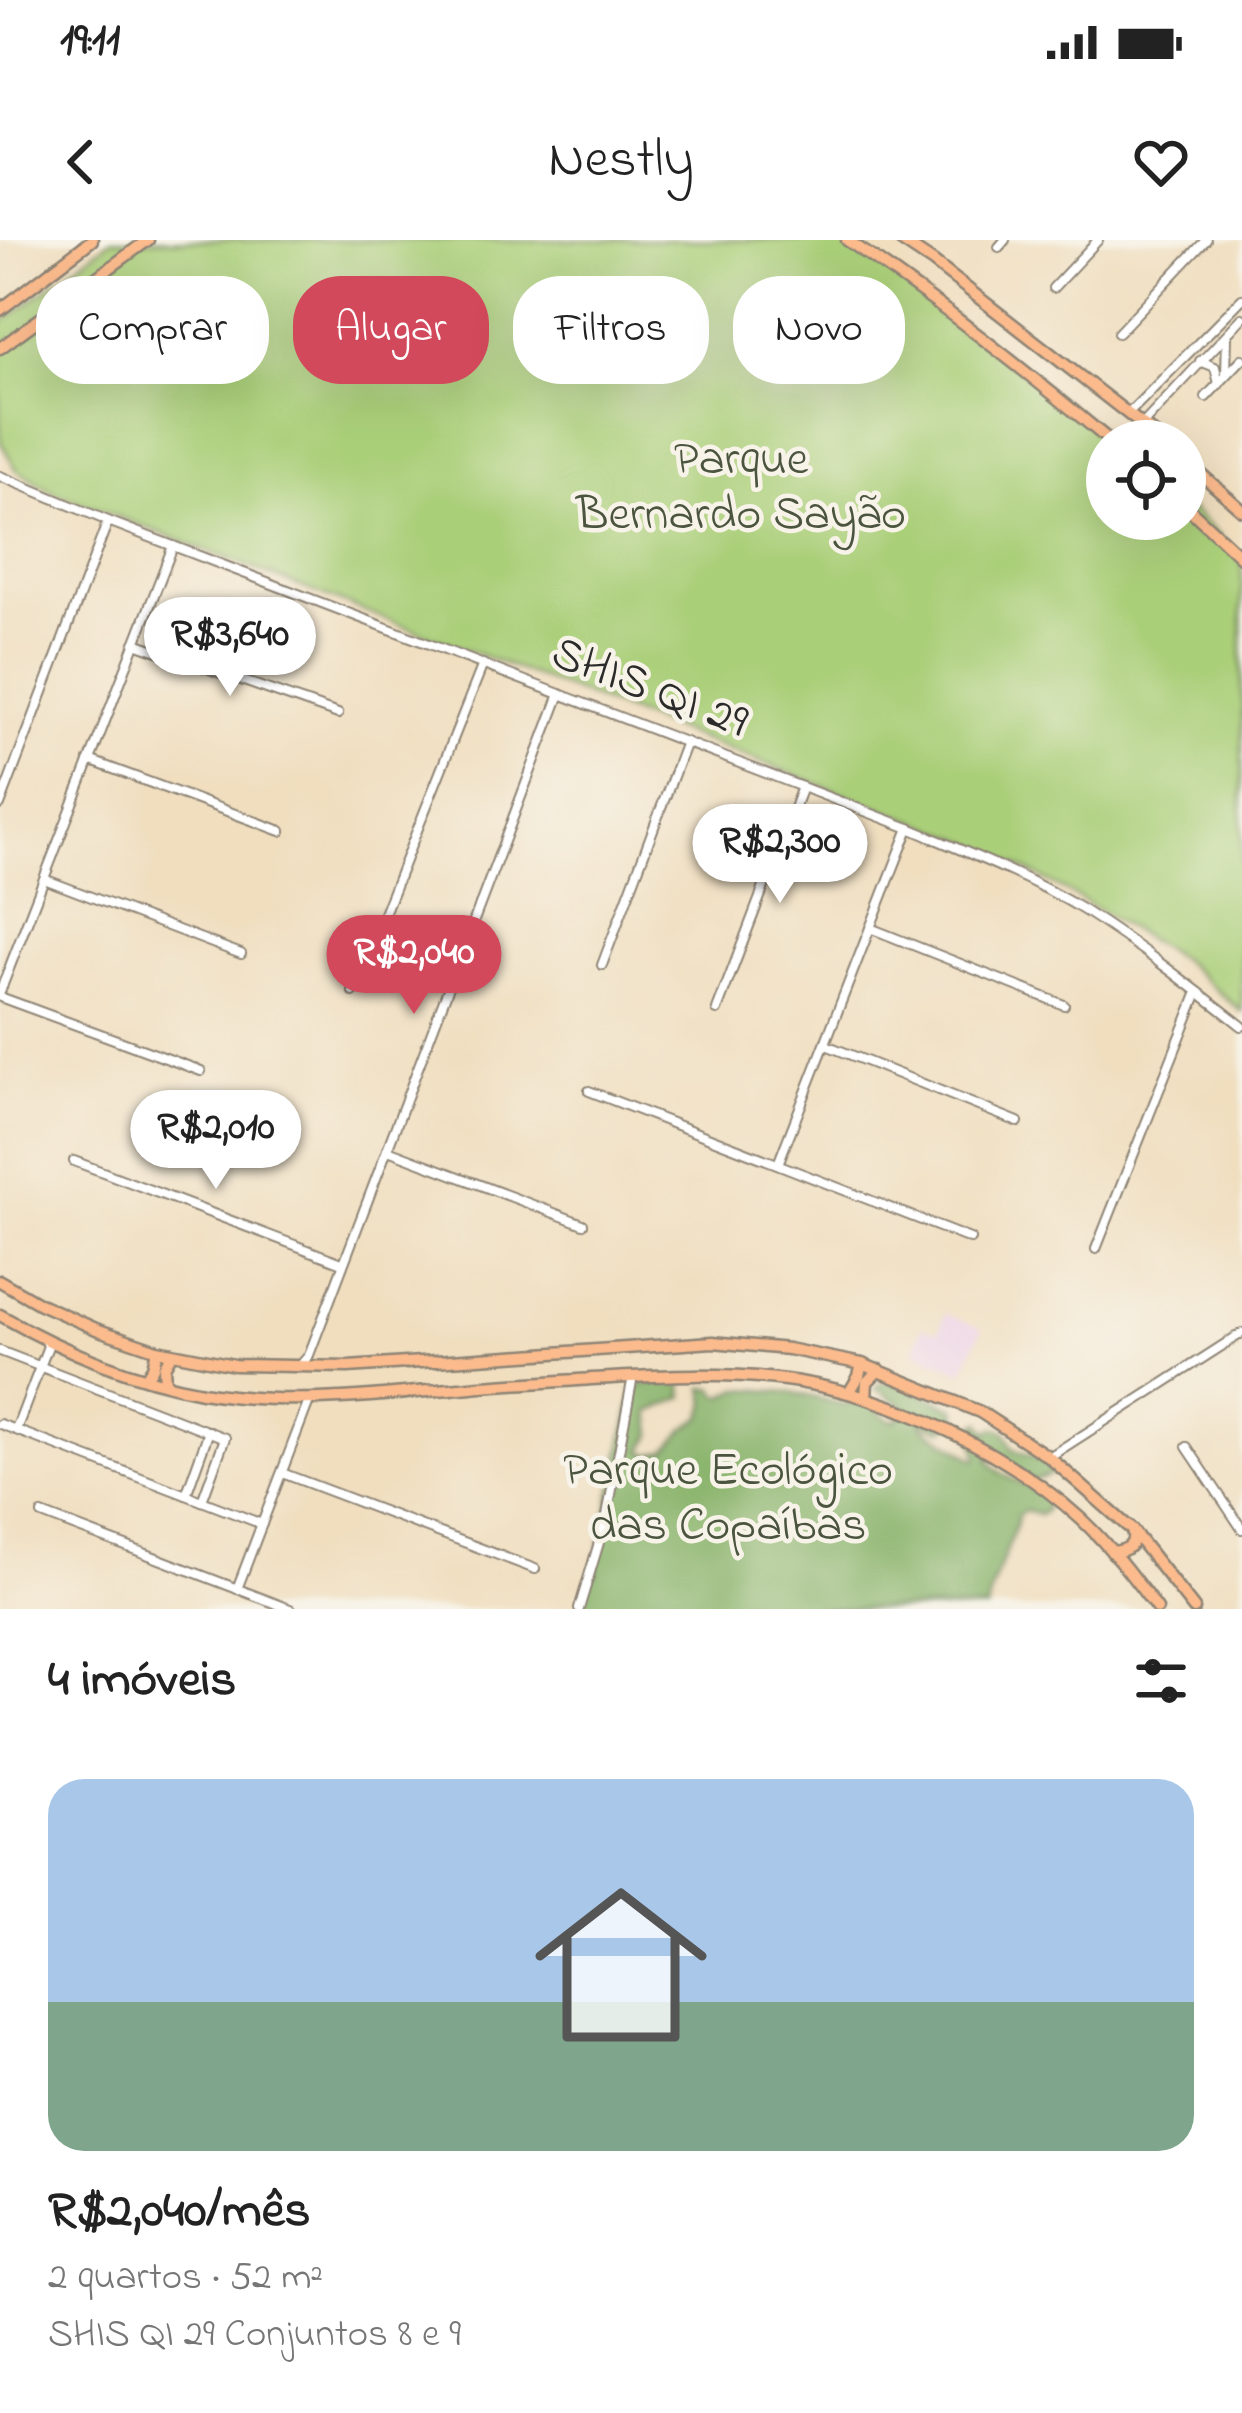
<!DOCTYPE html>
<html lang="pt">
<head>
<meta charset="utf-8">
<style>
  :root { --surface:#fff; --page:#f2f2f2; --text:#222; --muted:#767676; --line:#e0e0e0; --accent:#d1495b }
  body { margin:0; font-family:"Indie Flower",sans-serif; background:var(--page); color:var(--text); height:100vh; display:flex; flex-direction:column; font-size:45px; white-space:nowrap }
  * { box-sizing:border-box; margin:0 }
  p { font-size:39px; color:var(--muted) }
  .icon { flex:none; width:66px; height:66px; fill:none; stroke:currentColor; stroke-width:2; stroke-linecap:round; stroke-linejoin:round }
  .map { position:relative; height:1369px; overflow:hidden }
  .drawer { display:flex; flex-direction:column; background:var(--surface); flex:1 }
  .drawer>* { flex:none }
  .hud { position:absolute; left:36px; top:36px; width:1170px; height:108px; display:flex; gap:24px }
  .fabs { position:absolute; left:1086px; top:180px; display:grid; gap:24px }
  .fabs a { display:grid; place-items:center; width:120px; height:120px; border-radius:50%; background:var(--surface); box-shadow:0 12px 48px #0002; font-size:60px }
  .price { position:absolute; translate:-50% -102px; padding:0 27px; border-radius:42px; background:#fff; color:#222; font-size:39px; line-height:78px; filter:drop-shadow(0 3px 6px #0008) }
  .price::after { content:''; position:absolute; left:50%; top:72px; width:36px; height:27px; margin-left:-18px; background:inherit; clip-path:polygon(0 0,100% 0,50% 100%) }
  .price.selected { background:var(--accent); color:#fff }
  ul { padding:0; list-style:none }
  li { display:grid; align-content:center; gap:24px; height:636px; padding:0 48px }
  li+li { border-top:3px solid var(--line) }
  li span { display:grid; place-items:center; height:372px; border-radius:36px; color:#555 }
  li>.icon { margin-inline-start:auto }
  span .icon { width:216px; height:216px; fill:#fffc; stroke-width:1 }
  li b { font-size:51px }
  h2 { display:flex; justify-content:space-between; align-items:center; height:144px; padding:0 48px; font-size:51px }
  .tag { padding:0 42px; border-radius:48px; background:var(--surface); box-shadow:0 12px 48px #0002; font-size:42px; line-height:108px }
  .tag.selected { background:var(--accent); color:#fff }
  .status { display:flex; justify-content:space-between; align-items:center; height:84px; padding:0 60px; background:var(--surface); direction:ltr }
  .status svg { height:33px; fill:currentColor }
  header { display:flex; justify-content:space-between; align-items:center; height:156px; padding:0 48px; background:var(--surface); font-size:54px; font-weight:600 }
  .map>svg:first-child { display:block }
  .built { fill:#edd0e8 }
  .green { fill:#aacf79; stroke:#6a7d52; stroke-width:3 }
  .forest { fill:#87b269; stroke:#596e4a; stroke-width:3 }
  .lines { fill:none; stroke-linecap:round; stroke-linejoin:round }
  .minor-casing { stroke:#8e8475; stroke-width:12 }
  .major-casing { stroke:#8e8475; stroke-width:15 }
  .minor { stroke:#fff; stroke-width:8 }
  .major { stroke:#fbbb8d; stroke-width:10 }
  .labels { text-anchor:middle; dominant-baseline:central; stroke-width:9; stroke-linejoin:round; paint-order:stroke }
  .park-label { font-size:48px; fill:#4b543e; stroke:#f7f3e8 }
  .street-label { font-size:48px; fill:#2b2b2b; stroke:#f7f3e8 }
</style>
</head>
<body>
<div class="status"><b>19:11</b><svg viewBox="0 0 49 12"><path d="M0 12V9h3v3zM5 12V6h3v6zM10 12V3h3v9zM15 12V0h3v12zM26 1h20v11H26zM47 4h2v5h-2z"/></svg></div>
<header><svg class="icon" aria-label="back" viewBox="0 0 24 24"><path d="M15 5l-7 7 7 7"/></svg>Nestly<svg class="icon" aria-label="heart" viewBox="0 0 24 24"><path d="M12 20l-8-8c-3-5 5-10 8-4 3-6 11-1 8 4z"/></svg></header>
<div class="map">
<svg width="1242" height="1369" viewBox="0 0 1242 1369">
  <rect width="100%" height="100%" fill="#f7f3e8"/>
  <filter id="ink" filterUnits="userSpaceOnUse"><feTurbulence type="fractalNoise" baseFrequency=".00833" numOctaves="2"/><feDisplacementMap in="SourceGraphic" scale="24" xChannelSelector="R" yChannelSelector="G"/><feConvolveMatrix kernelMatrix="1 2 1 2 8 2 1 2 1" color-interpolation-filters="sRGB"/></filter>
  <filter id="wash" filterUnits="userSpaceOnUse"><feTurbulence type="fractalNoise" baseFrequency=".004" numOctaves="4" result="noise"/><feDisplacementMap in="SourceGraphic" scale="48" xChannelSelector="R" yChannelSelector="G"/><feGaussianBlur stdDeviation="2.7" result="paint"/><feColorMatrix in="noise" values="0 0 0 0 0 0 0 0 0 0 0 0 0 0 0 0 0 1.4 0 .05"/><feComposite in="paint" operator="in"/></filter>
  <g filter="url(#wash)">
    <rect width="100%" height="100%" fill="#f0debf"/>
    <polygon class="built" points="945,1074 982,1088 963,1132 914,1111 922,1087 939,1091"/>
    <polygon class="green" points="111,0 844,0 871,15 1116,201 1107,201 1107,279 1185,279 1185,264 1242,317 1242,772 1182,720 1068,652 976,604 55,253 17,230 0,201 0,84"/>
    <path class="forest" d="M667,1140H681L684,1157L650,1172L653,1194L643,1210L649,1215L667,1210L685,1189L703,1176L707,1163L704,1148H713L721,1157L740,1149L791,1152L845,1165L862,1158C876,1164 880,1178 895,1181L902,1175L903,1165L875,1148C878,1146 880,1143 884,1142C897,1141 942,1163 956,1169L957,1182L942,1189L921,1182L922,1186L973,1218L977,1219L978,1215L970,1187L981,1182L987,1192L995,1188L1005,1191L1013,1209L1041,1220L1054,1233L1033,1241L991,1216L988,1219C1000,1240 1030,1243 1047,1260L1045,1271L1040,1275L1025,1271L1018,1275C1011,1309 993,1335 987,1369H579L591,1337L597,1332V1317L634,1152L643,1144Z"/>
  </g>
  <g filter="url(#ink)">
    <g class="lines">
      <g class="minor-casing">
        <g id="minor">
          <polyline points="999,7 1005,0"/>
          <polyline points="1053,48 1098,0"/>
          <polyline points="1118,93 1206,0"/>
          <polyline points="1200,121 1215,127 1219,144"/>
          <polyline points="1226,134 1227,95"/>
          <polyline points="1206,157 1242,119"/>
          <polyline points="1129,173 1242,59"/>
          <polyline points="1143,184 1242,78"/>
          <path d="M0,236L108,281L909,588C968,613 1030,637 1085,671C1140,706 1191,746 1242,786"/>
          <polyline points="135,403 338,474"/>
          <polyline points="89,520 281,591"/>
          <polyline points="0,565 108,281"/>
          <polyline points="44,639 241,714"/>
          <polyline points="870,688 1064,765"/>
          <polyline points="602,725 686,502"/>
          <polyline points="0,752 173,306"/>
          <polyline points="353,752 483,424"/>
          <polyline points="0,757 201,831"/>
          <polyline points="717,770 802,547"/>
          <polyline points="826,805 1018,882"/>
          <polyline points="589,851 970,999"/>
          <polyline points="388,910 583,984"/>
          <polyline points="74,921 342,1023"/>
          <polyline points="778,924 909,588"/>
          <polyline points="1096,1009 1198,752"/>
          <polyline points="0,1111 225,1198 202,1261"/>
          <polyline points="299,1127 309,1115 560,454"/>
          <polyline points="0,1184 262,1284"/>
          <polyline points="16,1190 48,1106 46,1101"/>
          <polyline points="1187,1207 1242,1289"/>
          <polyline points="1049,1217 1242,1093"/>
          <polyline points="282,1233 535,1329"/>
          <polyline points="186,1255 209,1191"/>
          <polyline points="42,1274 290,1369"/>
          <polyline points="237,1349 309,1161"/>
          <polyline points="579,1369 607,1276 633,1136"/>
        </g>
      </g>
      <g class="major-casing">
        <g id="major">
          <path d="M847,0C939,62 1025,130 1110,201"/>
          <polyline points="900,0 933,22 1163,201"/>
          <polyline points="0,70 92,0"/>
          <polyline points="0,108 148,0"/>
          <polyline points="1185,220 1242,270"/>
          <polyline points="1185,265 1242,318"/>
          <polyline points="0,1041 40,1064 96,1089 157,1110 234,1125 348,1127 713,1102 788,1109 862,1124 980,1172 1049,1217 1132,1290 1194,1369"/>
          <path d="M0,1075C63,1111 130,1139 202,1152C295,1168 389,1154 482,1146C518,1143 555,1142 591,1139C660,1135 730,1131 799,1142C896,1158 1008,1212 1081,1279C1110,1306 1134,1338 1157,1369"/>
          <polyline points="146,1138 153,1127 157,1110"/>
          <polyline points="165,1143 164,1127 172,1113"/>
          <polyline points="849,1153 859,1136 862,1124"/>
          <polyline points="866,1158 867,1142 879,1130"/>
          <path d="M1112,1312C1126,1311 1137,1306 1132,1290"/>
        </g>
      </g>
      <use href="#minor" class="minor"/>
      <use href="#major" class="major"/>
    </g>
  </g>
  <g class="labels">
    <g class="park-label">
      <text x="741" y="221">Parque<tspan x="741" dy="55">Bernardo Sayão</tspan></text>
      <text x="728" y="1232">Parque Ecológico<tspan x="728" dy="55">das Copaíbas</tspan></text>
    </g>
    <g class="street-label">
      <text transform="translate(649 449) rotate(21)">SHIS QI 29</text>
    </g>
  </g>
</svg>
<div class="fabs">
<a><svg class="icon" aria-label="locate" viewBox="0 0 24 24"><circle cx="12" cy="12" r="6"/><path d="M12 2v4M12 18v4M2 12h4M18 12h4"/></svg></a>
</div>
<b class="price" style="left:230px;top:459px">R$3,640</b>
<b class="price" style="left:780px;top:666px">R$2,300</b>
<b class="price selected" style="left:414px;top:777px">R$2,040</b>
<b class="price" style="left:216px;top:952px">R$2,010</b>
<div class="hud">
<a class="tag">Comprar</a>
<a class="tag selected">Alugar</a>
<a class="tag">Filtros</a>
<a class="tag">Novo</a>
</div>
</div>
<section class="drawer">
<h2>4 imóveis<svg class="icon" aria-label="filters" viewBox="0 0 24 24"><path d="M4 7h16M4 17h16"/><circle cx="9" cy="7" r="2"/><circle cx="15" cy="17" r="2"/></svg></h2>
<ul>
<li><span style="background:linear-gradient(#a9c7e8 60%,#7fa58c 0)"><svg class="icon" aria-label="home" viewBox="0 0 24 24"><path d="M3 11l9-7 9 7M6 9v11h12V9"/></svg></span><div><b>R$2,040/mês</b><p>2 quartos · 52 m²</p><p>SHIS QI 29 Conjuntos 8 e 9</p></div></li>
</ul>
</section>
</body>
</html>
